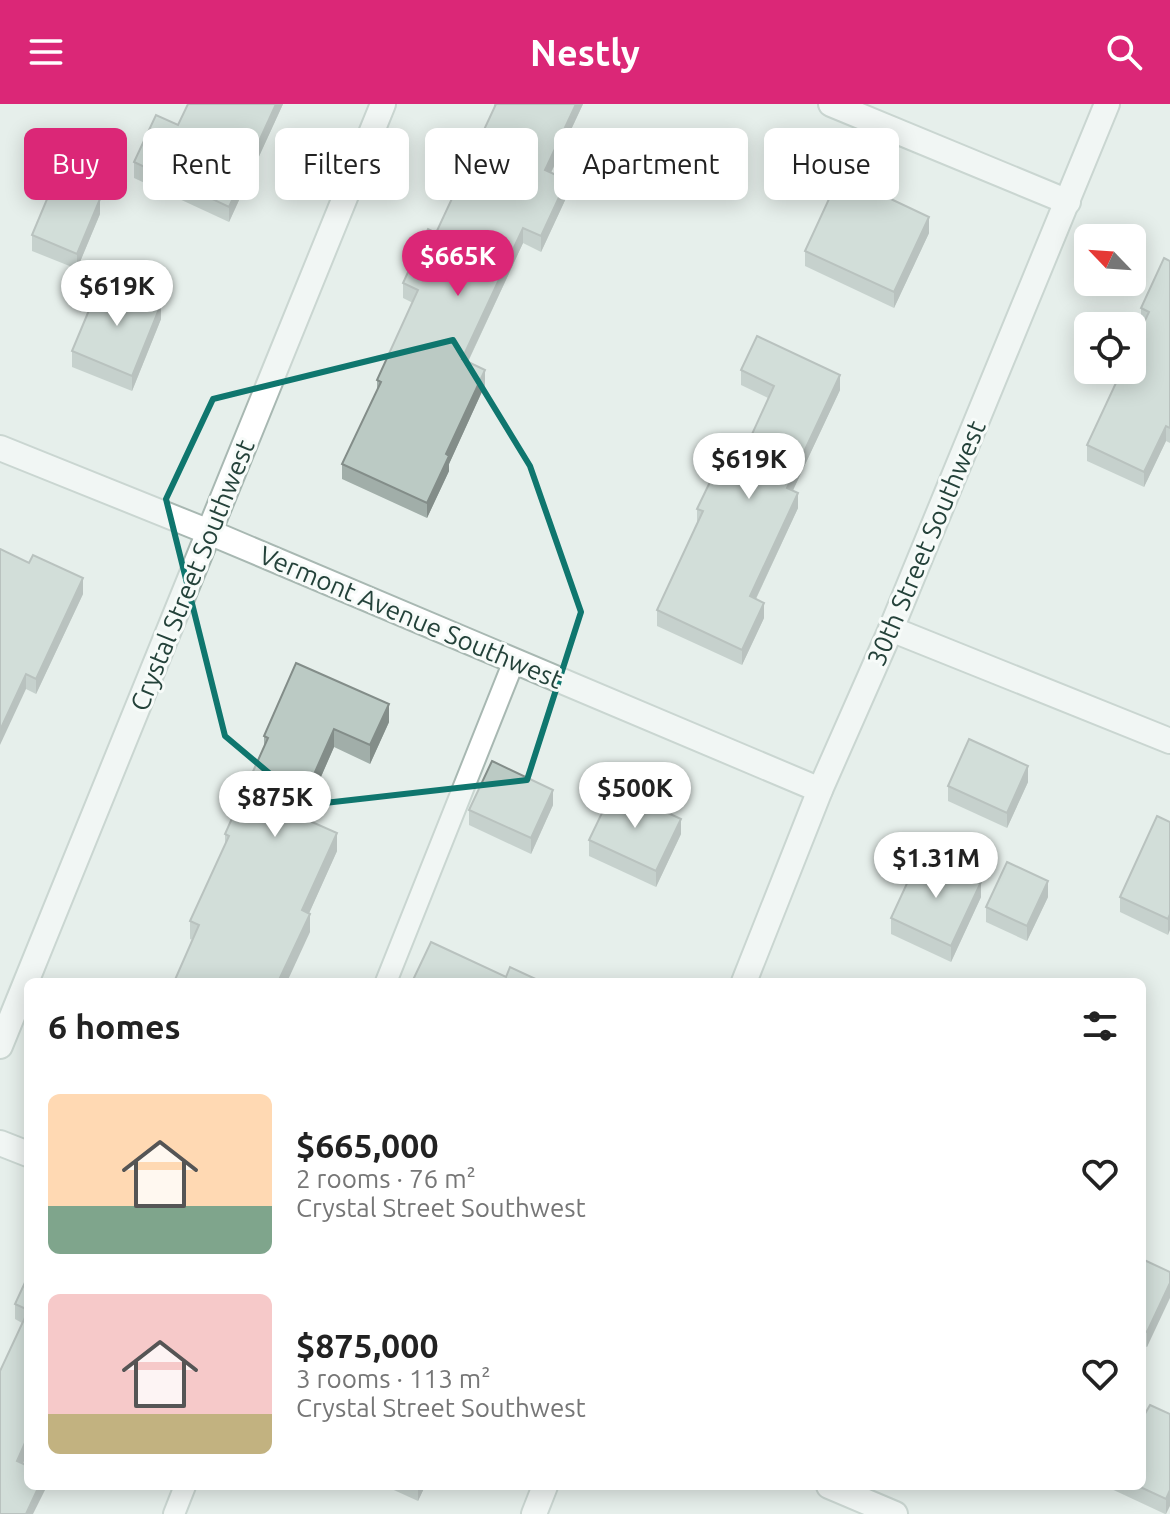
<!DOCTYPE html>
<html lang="en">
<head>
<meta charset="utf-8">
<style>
  :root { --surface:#fff; --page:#f6f6f6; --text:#222; --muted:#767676; --accent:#db2777 }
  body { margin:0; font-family:Ubuntu,sans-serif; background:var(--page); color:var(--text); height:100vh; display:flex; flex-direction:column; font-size:30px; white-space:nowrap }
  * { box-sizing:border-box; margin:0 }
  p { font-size:26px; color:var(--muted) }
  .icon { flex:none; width:44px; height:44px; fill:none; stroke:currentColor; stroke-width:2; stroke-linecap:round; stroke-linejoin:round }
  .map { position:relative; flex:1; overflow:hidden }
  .panel { position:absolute; left:24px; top:874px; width:1122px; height:512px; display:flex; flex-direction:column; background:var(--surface); border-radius:12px; box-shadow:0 4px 20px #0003 }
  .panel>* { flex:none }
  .hud { position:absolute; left:24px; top:24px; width:1122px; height:72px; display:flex; gap:16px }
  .needle { width:52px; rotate:295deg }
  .fabs { position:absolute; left:1074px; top:120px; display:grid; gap:16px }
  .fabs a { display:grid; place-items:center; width:72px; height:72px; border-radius:12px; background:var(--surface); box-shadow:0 4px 20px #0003; font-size:40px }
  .price { position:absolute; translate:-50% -68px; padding:0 18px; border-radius:28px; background:#fff; color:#222; font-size:26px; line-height:52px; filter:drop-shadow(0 2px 4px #0008) }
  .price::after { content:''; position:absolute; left:50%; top:48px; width:24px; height:18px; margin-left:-12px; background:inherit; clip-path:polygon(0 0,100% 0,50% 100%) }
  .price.active { background:var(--accent); color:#fff }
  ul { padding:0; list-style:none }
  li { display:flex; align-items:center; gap:24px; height:200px; padding:0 24px }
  li span { display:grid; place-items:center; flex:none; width:224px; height:160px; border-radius:12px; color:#555 }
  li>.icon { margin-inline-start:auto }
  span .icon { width:96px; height:96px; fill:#fffc; stroke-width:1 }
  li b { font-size:34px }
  h2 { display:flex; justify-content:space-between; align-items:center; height:96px; padding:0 24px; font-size:34px }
  .pill { padding:0 28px; border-radius:12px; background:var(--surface); box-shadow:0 4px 20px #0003; font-size:28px; line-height:72px }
  .pill.active { background:var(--accent); color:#fff }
  header { display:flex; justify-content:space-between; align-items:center; height:104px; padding:0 24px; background:var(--accent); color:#fff; font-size:36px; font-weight:600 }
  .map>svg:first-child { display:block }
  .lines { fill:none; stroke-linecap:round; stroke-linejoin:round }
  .lane-casing { stroke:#a8b8b2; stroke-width:24 }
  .street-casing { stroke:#a8b8b2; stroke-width:28 }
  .lane { stroke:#fff; stroke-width:20 }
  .street { stroke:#fff; stroke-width:24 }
  .wall { fill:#a1aea9 }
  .shaded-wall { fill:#838d89 }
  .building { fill:#bbcac4; stroke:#838d89; stroke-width:2 }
  .marked { fill:none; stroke:#0f766e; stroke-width:6; stroke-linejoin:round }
  .labels { text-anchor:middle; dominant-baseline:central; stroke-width:6; stroke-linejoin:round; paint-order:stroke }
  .street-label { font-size:26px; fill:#24423a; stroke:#f7fbf9 }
</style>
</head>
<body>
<header><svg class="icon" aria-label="menu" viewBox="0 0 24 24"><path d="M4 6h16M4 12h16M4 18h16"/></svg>Nestly<svg class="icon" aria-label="search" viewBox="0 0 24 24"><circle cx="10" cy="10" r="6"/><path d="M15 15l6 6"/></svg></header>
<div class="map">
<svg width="1170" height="1410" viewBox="0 0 1170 1410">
  <rect width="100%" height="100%" fill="#e6efeb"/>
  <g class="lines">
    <g class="lane-casing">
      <g id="lane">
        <polyline points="386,878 514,557"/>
        <polyline points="174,1410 185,1382"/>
      </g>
    </g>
    <g class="street-casing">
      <g id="street">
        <polyline points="831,0 1068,98"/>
        <polyline points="0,344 209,428 820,686"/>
        <polyline points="891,525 1170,637"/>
        <polyline points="744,878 820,686 891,525 1107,0"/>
        <polyline points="0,942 383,0"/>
        <polyline points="0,1039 28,1050"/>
        <polyline points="829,1382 895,1410"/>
        <polyline points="534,1410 545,1382"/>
      </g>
    </g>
    <use href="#lane" class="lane"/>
    <use href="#street" class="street"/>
  </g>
  <g class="wall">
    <polygon points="283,0 229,118 134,74 134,58 178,21"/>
    <polygon points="494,0 583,0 551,69 567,92 541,148 523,139 468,258 485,281 449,360 449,367 427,414 342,375 342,360 377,286 377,276 413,199 403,194 403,179 436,129 494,4"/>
    <polygon points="100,110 77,165 32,147 32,131"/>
    <polygon points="929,129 894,204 805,162 805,147"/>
    <polygon points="1170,157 1170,339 1166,337 1144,383 1087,357 1087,341 1143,221 1141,220 1141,204"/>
    <polygon points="161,215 132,287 72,263 72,247"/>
    <polygon points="741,266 840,286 793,386 798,404 756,495 764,514 742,561 657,522 657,506 697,419 697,405 738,361 768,294 741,281"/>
    <polygon points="0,445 83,490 36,590 26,585"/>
    <polygon points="389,618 370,660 334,643 303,714 337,747 309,809 310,828 193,836 190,835 190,817 225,741 225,730 264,644 264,632"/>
    <polygon points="1028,678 1007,724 948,697 948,682"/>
    <polygon points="553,701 531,750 469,721 469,706"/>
    <polygon points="1170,718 1168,831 1120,808 1120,793"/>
    <polygon points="681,730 656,783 589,752 589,736"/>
    <polygon points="981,793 951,858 891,830 891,814"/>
    <polygon points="1048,793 1027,837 986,818 986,803"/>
    <polygon points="1142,1155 1170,1168 1147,1243 1142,1241"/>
    <polygon points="28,1172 28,1348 23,1360 45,1382 45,1386 0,1410 22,1219 15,1215 15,1200"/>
    <polygon points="1170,1310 1166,1410 1165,1410 1105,1382 1142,1382"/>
    <polygon points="385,1382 425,1382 418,1397"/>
  </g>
  <g class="shaded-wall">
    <polygon points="276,0 283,0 229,118 229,103"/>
    <polygon points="576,0 583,0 545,81 545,66"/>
    <polygon points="567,76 567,92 541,148 541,132"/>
    <polygon points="100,95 100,110 77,165 77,150"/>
    <polygon points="929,113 929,129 894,204 894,188"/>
    <polygon points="523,124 523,139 462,270 462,255"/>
    <polygon points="161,200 161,215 132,287 132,272"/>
    <polygon points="485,266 485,281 449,360 449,367 427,414 427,399 446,350"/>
    <polygon points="840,271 840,286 787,399 787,384"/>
    <polygon points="1166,322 1166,337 1144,383 1144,368"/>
    <polygon points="798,389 798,404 750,507 750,492"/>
    <polygon points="83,474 83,490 36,590 36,575"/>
    <polygon points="764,499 764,514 742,561 742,546"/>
    <polygon points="26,570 26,585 0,641 0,626"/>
    <polygon points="389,600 389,618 370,660 370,641"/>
    <polygon points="334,625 334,643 296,730 296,711"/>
    <polygon points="1028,662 1028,678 1007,724 1007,709"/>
    <polygon points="553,686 553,701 531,750 531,734"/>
    <polygon points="681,715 681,730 656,783 656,767"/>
    <polygon points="337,729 337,747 302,825 302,806"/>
    <polygon points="1048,777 1048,793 1027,837 1027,822"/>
    <polygon points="981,778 981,793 951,858 951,842"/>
    <polygon points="310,810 310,828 287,878 278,878"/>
    <polygon points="1170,810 1170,826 1168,831 1168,815"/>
    <polygon points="1170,1179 1170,1194 1147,1243 1147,1228"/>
    <polygon points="28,1332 28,1348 17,1372 17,1357"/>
    <polygon points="39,1382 45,1382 45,1386 33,1410 26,1410"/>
    <polygon points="418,1382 425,1382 418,1397"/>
    <polygon points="1170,1386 1170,1402 1166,1410 1166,1395"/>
  </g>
  <g class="building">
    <polygon points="188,0 276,0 229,103 134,58 156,11 178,21"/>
    <polygon points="496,0 576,0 545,66 567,76 541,132 523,124 462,255 485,266 446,350 449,352 427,399 342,360 381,278 377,276 418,186 403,179 428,125 436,129"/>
    <polygon points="840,71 929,113 894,188 805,147"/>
    <polygon points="55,76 100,95 77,150 32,131"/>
    <polygon points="1164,154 1170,157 1170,324 1166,322 1144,368 1087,341 1122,266 1132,266 1132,244 1149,208 1141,204"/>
    <polygon points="102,175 161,200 132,272 72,247"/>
    <polygon points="757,232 840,271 787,384 798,389 750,492 764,499 742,546 657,506 703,407 697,405 722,353 738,361 774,282 741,266"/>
    <polygon points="0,445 29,459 33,451 83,474 36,575 26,570 0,626"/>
    <polygon points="296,559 389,600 370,641 334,625 296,711 337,729 302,806 310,810 278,878 174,878 199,821 190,817 229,732 225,730 268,634 264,632"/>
    <polygon points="969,635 1028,662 1007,709 948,682"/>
    <polygon points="492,657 553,686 531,734 469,706"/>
    <polygon points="614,684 681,715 656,767 589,736"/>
    <polygon points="1157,712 1170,718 1170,810 1168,815 1120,793"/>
    <polygon points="921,749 981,778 951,842 891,814"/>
    <polygon points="1007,758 1048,777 1027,822 986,803"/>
    <polygon points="431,838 506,873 510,863 542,878 412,878"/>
    <polygon points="1142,1155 1170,1168 1170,1179 1147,1228 1142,1225"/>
    <polygon points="28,1172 28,1206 15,1200"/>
    <polygon points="28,1207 28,1332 17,1357 28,1362 28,1382 39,1382 26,1410 0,1410 0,1267"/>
    <polygon points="1150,1301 1170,1310 1170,1386 1166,1395 1138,1382 1142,1382 1142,1315"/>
  </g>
  <path d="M0 0H1170V1410H0ZM453,236L530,362L581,508L527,676L307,701L225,632L166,395L213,295Z" fill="#e6efeb" fill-opacity=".55" fill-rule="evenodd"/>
  <path class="marked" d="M453,236L530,362L581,508L527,676L307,701L225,632L166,395L213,295Z"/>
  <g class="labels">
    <g class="street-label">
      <text transform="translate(926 439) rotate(-67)">30th Street Southwest</text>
      <text transform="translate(192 471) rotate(-68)">Crystal Street Southwest</text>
      <text transform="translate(411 513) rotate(23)">Vermont Avenue Southwest</text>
    </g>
  </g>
</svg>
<div class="fabs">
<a><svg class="needle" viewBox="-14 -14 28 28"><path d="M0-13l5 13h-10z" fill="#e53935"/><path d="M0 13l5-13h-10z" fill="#767676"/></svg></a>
<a><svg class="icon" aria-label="locate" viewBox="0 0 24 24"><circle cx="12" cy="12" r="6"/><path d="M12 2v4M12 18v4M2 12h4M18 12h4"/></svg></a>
</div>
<b class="price active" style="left:458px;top:194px">$665K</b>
<b class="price" style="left:117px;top:224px">$619K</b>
<b class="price" style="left:749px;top:397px">$619K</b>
<b class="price" style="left:635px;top:726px">$500K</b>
<b class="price" style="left:275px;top:735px">$875K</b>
<b class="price" style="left:936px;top:796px">$1.31M</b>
<div class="hud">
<a class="pill active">Buy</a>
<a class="pill">Rent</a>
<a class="pill">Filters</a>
<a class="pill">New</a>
<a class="pill">Apartment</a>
<a class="pill">House</a>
</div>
<section class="panel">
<h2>6 homes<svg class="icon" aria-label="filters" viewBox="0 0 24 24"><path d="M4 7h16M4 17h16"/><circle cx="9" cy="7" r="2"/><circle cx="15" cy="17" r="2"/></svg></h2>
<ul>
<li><span style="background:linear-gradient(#ffd9b3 70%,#7fa58c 0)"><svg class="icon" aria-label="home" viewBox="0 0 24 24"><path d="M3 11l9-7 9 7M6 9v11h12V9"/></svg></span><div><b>$665,000</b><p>2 rooms · 76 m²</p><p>Crystal Street Southwest</p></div><svg class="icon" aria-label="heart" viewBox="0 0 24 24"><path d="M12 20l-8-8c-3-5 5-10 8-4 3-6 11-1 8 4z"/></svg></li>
<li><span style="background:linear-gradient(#f6c9c9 75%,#c2b280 0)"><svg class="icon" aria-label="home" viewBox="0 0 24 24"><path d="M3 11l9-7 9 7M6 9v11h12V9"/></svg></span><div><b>$875,000</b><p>3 rooms · 113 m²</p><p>Crystal Street Southwest</p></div><svg class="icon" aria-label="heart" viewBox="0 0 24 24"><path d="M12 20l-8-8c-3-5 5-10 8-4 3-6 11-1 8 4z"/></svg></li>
</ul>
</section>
</div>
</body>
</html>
